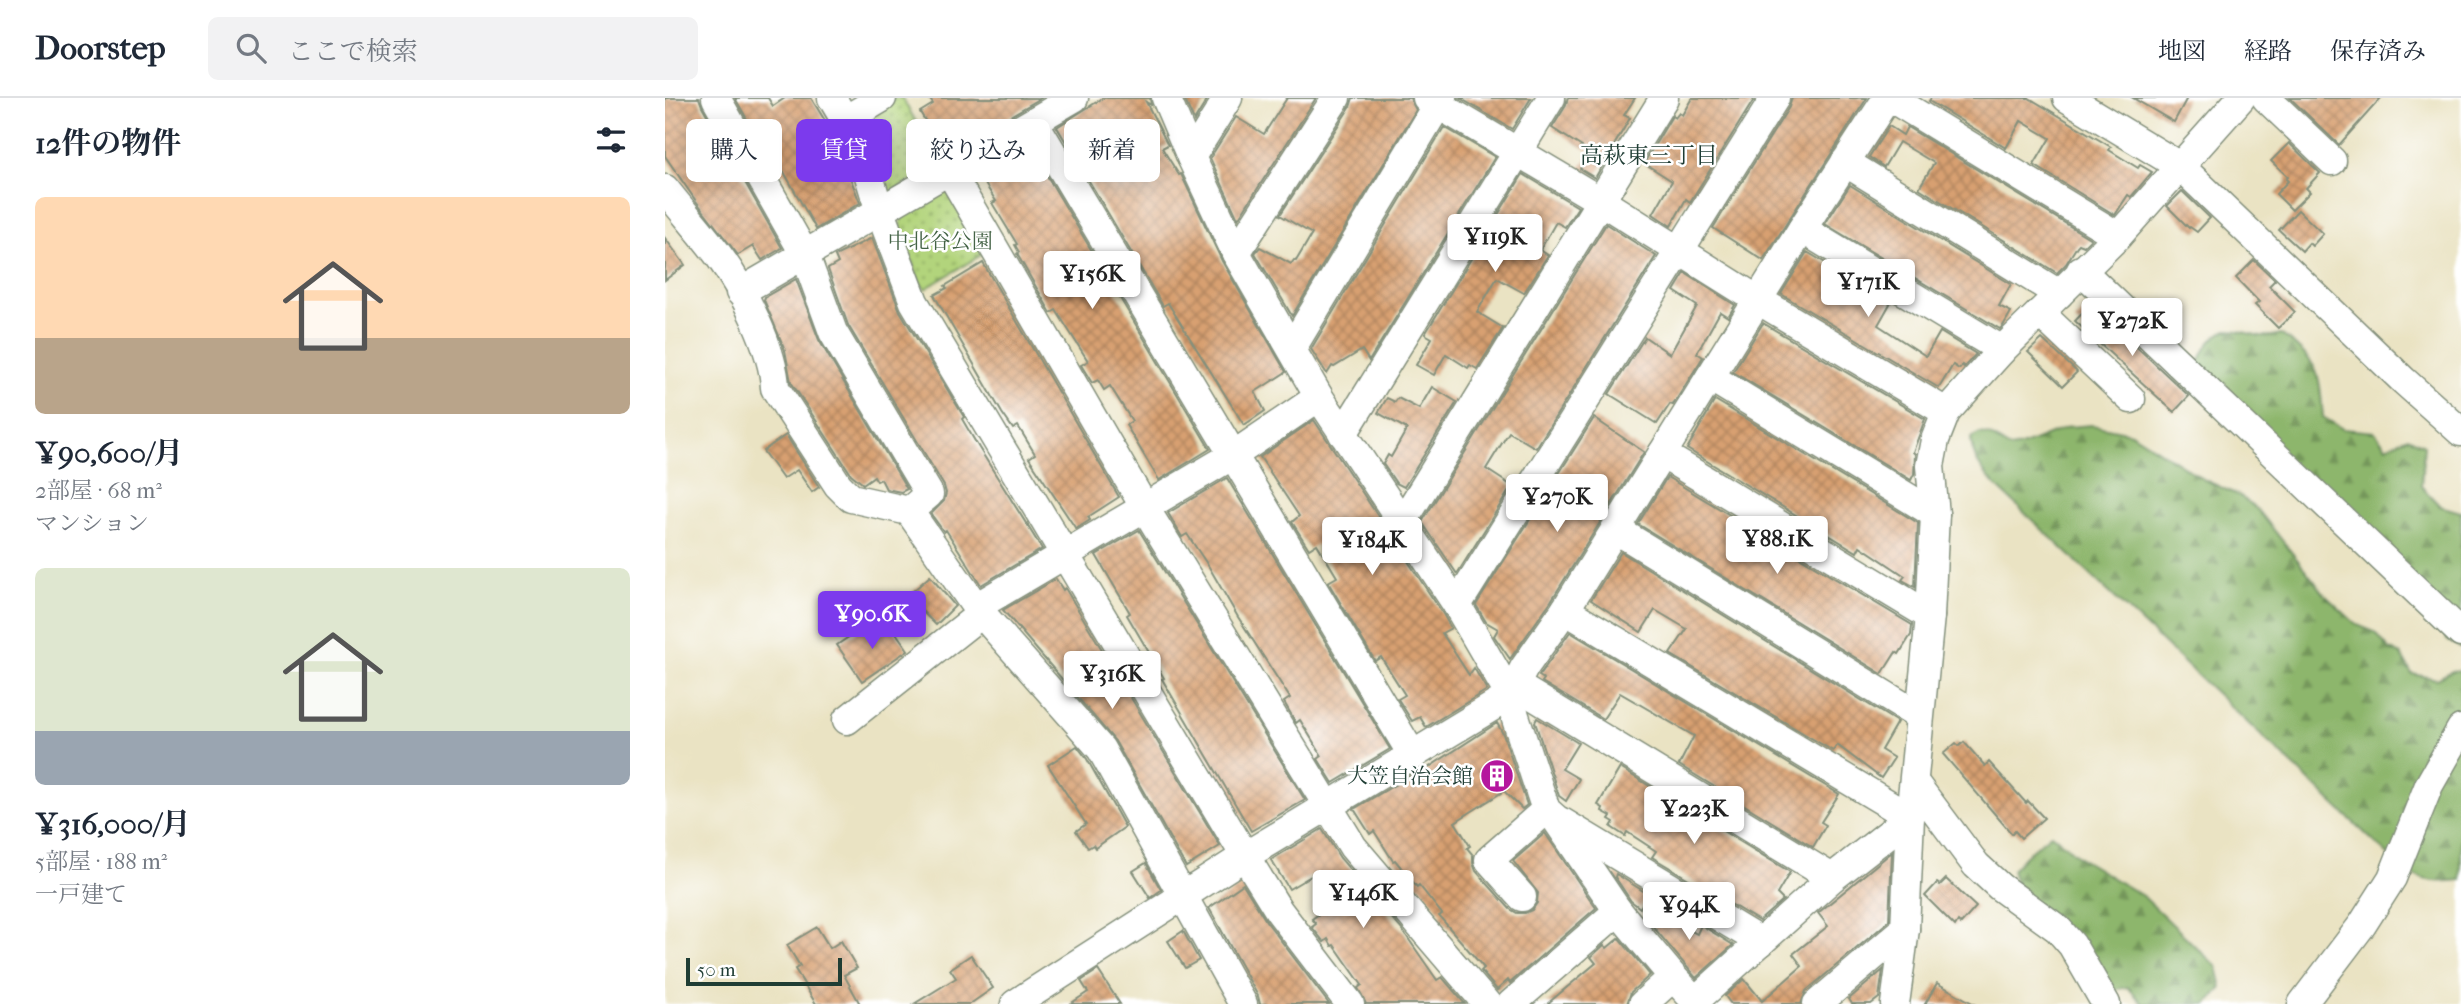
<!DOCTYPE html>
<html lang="ja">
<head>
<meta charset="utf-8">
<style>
  :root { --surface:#fff; --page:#f2f2f3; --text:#1f2937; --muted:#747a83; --line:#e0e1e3; --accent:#7c3aed }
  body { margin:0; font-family:"IM FELL French Canon","Noto Serif JP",serif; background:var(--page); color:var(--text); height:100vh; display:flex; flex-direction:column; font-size:26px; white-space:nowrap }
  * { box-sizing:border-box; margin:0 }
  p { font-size:23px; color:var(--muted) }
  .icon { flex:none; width:38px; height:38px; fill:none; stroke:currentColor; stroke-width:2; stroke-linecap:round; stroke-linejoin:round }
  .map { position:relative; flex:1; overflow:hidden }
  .drawer { display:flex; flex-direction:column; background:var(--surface); width:665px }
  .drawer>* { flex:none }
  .guide { position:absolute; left:21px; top:21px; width:665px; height:63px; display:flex; gap:14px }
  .scale { position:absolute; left:21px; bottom:18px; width:156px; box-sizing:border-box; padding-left:7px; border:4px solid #1f3d34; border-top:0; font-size:19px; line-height:24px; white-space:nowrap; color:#1f3d34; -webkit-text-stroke:5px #fff; paint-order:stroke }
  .price { position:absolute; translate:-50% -60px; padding:0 16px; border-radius:7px; background:#fff; color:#222; font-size:23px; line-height:46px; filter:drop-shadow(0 2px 4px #0008) }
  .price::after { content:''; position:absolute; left:50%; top:42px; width:21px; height:16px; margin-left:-10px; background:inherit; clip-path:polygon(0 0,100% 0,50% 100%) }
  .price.on { background:var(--accent); color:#fff }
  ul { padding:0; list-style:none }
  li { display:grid; align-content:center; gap:14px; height:371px; padding:0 35px }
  li span { display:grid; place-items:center; height:217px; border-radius:10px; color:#555 }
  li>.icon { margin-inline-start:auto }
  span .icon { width:126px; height:126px; fill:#fffc; stroke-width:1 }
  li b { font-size:30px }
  h2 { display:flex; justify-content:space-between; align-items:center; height:84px; padding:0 35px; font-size:30px }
  .tag { padding:0 24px; border-radius:10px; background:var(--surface); box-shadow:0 4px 18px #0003; font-size:24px; line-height:63px }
  .tag.on { background:var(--accent); color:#fff }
  header { display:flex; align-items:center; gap:42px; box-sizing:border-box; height:98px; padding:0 35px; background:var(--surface); border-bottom:2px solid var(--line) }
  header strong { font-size:33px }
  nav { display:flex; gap:38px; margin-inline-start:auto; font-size:24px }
  .search { width:490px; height:63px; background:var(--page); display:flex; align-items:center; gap:18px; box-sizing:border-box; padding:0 24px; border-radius:10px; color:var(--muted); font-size:26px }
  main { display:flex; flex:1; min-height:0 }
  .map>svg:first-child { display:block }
  .forest { fill:url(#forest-firs); stroke:#567a50; stroke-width:2 }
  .park { fill:url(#park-dots); stroke:#688858; stroke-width:2 }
  .building { fill:url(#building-cross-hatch) }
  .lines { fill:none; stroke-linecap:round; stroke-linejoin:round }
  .minor-casing { stroke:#84907c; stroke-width:31 }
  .minor { stroke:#fff; stroke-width:28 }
  .labels { text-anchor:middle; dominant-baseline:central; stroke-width:5; stroke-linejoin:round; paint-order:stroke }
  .park-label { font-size:21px; fill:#446346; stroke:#fff }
  .poi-label { font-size:21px; fill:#1f3d34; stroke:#fff; text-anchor:end }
  .neighbourhood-label { font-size:23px; fill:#1f3d34; stroke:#fff }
</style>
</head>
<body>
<header>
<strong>Doorstep</strong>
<div class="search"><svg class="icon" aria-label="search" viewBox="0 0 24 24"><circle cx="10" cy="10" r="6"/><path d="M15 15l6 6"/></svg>ここで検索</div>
<nav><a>地図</a><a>経路</a><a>保存済み</a></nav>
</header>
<main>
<section class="drawer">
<h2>12件の物件<svg class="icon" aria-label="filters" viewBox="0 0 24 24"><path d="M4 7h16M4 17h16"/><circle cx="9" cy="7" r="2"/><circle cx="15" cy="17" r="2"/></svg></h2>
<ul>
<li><span style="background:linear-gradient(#ffd9b3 65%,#b9a48a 0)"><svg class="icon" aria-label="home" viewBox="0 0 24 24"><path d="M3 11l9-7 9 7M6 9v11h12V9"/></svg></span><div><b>¥90,600/月</b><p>2部屋 · 68 m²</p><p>マンション</p></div></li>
<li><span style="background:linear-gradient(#dfe7d0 75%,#9aa5b1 0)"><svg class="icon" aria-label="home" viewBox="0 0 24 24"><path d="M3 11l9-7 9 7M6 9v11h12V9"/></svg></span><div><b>¥316,000/月</b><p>5部屋 · 188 m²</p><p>一戸建て</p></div></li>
</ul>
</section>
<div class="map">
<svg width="1796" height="906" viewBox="0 0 1796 906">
  <defs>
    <pattern id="forest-firs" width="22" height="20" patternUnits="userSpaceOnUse" patternTransform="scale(1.75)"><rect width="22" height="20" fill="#8db66c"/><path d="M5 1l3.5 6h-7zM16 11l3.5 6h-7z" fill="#73955a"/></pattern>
    <pattern id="park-dots" width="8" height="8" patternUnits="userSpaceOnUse" patternTransform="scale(1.75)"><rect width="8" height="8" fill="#b2d47c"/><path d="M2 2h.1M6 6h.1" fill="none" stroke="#90ad66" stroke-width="1.8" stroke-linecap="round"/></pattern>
    <pattern id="building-cross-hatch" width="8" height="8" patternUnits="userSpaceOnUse" patternTransform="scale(1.75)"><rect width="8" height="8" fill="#d8a071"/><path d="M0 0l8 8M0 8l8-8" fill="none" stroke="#af845e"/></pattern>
  </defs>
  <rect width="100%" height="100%" fill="#fff"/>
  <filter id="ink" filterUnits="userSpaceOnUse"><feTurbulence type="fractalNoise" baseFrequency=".0143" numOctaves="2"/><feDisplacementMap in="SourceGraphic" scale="14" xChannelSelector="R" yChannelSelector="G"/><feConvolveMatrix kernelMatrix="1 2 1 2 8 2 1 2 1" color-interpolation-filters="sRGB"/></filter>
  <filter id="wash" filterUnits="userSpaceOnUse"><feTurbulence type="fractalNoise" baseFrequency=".00686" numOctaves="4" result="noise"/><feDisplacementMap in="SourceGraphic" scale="28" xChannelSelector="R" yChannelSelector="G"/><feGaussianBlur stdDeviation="1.57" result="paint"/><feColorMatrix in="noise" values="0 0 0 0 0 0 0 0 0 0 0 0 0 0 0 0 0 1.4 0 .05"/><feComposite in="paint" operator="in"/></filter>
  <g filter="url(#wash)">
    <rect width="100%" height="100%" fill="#eae3c3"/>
    <g class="forest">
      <path d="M1562,232C1584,232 1595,243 1616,236C1655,266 1654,272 1658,319L1678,331L1710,334L1721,349L1743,339L1759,347L1756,388L1775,408L1796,414V550L1782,542L1779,527L1770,517H1754L1746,504L1531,272C1538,254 1543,240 1562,232Z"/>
      <path d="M1427,327L1466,335L1540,382L1575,398L1593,412L1662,499L1692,527L1710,534L1724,551L1736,557L1747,576L1772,581L1787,573L1796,572V782C1773,785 1757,784 1738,771L1330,387C1317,372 1307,360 1306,340L1315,335L1324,337L1345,350L1356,348L1403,329Z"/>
      <polygon points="1386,736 1418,762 1479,799 1552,869 1557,890 1542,906 1478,906 1463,889 1443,893 1352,790 1347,772 1366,752"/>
    </g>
    <g class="park">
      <polygon points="228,0 237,0 275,65 218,99 188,25"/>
      <polygon points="281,89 321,154 260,191 255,185 235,132 237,118"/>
    </g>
    <g id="blocks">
      <g class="building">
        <polygon points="0,0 34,0 37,8 117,150 97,162 88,148 73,157 31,103 0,58"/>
        <polygon points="70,0 103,0 108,8 120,0 146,0 167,34 185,73 183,74 195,105 151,131 119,74 115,77 104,60"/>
        <polygon points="264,0 376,0 292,49 275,22 264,29 255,14 268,6"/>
        <polygon points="438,0 485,0 486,7 481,4 503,47 497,50 514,77 516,76 557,163 621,274 590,294 600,313 579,327 503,205 498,208 392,29"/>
        <polygon points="519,0 542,2 529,23"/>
        <polygon points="622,0 651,0 573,121 545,60 571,19 599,36"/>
        <polygon points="688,0 745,0 751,12 627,218 590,155 595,149 626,166 629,162 631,163 647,136 615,117 685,9"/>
        <polygon points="795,0 866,0 847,31"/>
        <polygon points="903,0 970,0 959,17 965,20 930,80 915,71 925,54 887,30 900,9"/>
        <polygon points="1027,0 1090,0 1025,104 1021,101 1006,128 988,116 1007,83 979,65 1007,18 1010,20 1014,15 1017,17"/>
        <polygon points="1127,0 1202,0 1098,162 1048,130 1124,9"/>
        <polygon points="1266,0 1364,0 1446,49 1444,52 1473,70 1475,67 1487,74 1466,99 1463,97 1450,117 1369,67 1385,40 1356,23 1341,50 1264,3"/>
        <polygon points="1468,0 1522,0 1509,24"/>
        <polygon points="1625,0 1716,0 1674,47"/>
        <polygon points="1224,28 1238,37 1242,29 1426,141 1419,148 1414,146 1412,148 1401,166 1392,175 1254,90 1269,65 1234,44 1219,69 1204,59"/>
        <polygon points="779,29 830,59 704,263 697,252 669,269 667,268 662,276 646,251"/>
        <polygon points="1624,45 1655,75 1641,90 1645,94 1627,112 1611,96 1623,83 1621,81 1623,79 1606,63"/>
        <polygon points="363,46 545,351 494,382 461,327 467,323 445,288 439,292 433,282 427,285 416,267 423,263 391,212 386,215 352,156 354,154 350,147 352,146 327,105 331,103 313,75"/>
        <polygon points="858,76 913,109 900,129 891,124 875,152 883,157 859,195 832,180 812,214 838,230 812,271 805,267 803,270 781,256 769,277 751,267 767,240 760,236"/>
        <polygon points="1185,87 1346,186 1334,208 1346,214 1338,228 1335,231 1160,126"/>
        <polygon points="1517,93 1545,120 1532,134 1525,129 1524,130 1502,108"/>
        <polygon points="1633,112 1658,136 1647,148 1644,145 1637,153 1614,132"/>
        <polygon points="941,126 991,158 871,350 844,334 829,358 821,371 847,388 792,476 757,424"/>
        <polygon points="0,140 20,167 0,182"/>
        <polygon points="207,140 235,213 299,319 297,321 314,350 377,451 316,487 281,432 279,434 266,416 279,403 281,395 279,388 183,227 163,171 173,165 170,158"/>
        <polygon points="1142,154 1226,204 1213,227 1261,258 1275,234 1311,256 1299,269 1297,267 1294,271 1288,267 1274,290 1116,196"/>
        <polygon points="1589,162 1610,182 1604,188 1630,214 1613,230 1590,207 1594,204 1571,180"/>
        <polygon points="318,165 454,399 423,419 425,422 411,431 364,360 370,356 353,328 348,331 337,315 269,197 282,190 280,188"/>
        <polygon points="1020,175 1070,207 1063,219 1055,214 1032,255 1038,259 1008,307 1005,306 992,326 944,296 980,239 1005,256 1032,208 1009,193"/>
        <polygon points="131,181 154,242 242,391 236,394 221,391 216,381 212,383 209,378 198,386 186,376 126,284 120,252 99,202 100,199"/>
        <polygon points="1426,206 1524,298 1509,314 1410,223"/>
        <polygon points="1098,225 1260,321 1248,354 1250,356 1249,376 1246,382 1068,274"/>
        <polygon points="1377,241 1412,274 1398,288 1363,254"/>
        <polygon points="767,289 792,304 739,389 731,385 718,366 723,357 726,359 742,331 713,315 722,300 730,304 733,300 754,311"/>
        <polygon points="1050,302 1253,425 1250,489 1237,482 1240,478 1195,448 1192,454 1022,351"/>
        <polygon points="929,320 979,354 886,503 845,561 829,538 833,531 821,524 811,507"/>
        <polygon points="649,322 778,516 786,530 777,535 804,577 809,570 822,592 761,629 755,619 747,623 733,601 740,597 716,559 710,563 663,484 672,479 652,446 644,451 627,424 634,418 595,359"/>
        <polygon points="121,337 154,389 147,394 132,372 118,381 98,353"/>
        <polygon points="1002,379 1247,527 1246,537 1234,556 1231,554 1217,576 973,426"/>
        <polygon points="562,380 725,651 668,685 653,661 657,658 635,622 631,625 619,604 625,600 573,519 544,469 522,436 517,439 503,415"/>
        <polygon points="474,432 640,702 586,733 497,581 499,580 462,517 465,515 431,457"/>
        <polygon points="956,454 1232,624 1216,652 1229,660 1216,680 1172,647 1168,653 1005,556 1022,531 990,512 976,534 926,502"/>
        <polygon points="265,478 290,508 271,527 250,506 254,502 247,494"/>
        <polygon points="391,481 398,492 400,490 555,748 521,769 450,643 338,512"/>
        <polygon points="226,528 243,552 197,583 172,547 197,530 205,542"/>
        <polygon points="905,534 1174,696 1156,724 1161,727 1148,749 1014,667 1029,638 955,595 938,621 877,584 879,581 874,578"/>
        <polygon points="872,620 913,645 897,671 914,681 901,703 894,698 870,624"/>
        <polygon points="832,625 838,636 862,707 857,711 839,693 790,724 805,748 802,750 808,757 808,765 811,773 845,811 852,815 860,815 867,812 872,805 873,795 848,763 880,735 931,810 845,885 843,882 832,892 816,873 819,870 774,818 777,816 754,787 752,789 730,762 728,763 709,733 705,736 689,711 750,675 752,677"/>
        <polygon points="1299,644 1320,668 1324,664 1361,705 1363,703 1379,720 1356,740 1350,733 1347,736 1278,656 1291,645 1294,648"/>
        <polygon points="412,648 422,661 460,729 430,750 428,747 423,750 411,733 421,726 383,667"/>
        <polygon points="955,670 1125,774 1112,796 1118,802 1094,823 987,759 991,753 962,734 960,738 946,729 949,724 944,721 946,718 937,713 938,710 933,707"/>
        <polygon points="657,731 675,760 738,833 772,882 777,879 800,906 701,906 693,890 697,887 669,847 667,848 663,841 659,844 647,829 651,826 647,821 669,805 651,775 624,791 606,762"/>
        <polygon points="1227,754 1224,823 1141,893 1136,906 1066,906 1060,898 1079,881 1097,903 1137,868 1128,856 1163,828 1153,815"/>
        <polygon points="481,765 496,792 485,800 468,773"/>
        <polygon points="951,776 983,796 975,810 966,803 950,779"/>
        <polygon points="1281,781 1311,809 1296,826 1293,823 1290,828 1260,798 1272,785 1275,787"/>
        <polygon points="578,786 601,823 664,906 595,906 593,898 544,810"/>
        <polygon points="992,809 1004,816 1002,819 1032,836 1036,827 1068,847 1031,880 980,819"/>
        <polygon points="152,829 165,850 176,843 192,870 179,877 195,906 151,906 130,871 135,868 122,847"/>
        <polygon points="518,833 534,862 520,870 503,843"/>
        <polygon points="954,840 985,877 966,894 962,906 882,906 931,865 926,859 939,847 942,850"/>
        <polygon points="306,857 328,890 305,906 249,906 291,880 285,871"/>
        <polygon points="433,872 455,906 405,906 423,894 416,883"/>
        <polygon points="1218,872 1214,900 1206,906 1187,906 1184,901"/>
        <polygon points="1272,885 1309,906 1260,906"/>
      </g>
    </g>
  </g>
  <g filter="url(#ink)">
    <use href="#blocks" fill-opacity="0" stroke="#84907c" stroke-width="2"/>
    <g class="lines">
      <g class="minor-casing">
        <g id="minor">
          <polyline points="51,0 140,157 168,234 264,396 244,413"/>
          <polyline points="167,0 180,22 201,68 215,114 249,204 580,758 614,813 685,906"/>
          <polyline points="501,0 526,59 571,155 654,299 792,507 845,598 850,618 881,712 890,720 953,813 1008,879 1033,906"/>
          <polyline points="762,0 934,102 1093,202 1281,314"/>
          <polyline points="1226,0 1453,138"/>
          <polyline points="1402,0 1516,69 1739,283 1796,334"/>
          <polyline points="1601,0 1667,63"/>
          <polyline points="180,22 217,0"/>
          <polyline points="369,24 748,658"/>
          <polyline points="526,59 563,0"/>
          <polyline points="1180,64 1394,196"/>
          <polyline points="285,74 480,410 688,749 822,906"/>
          <path d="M0,91C18,114 37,135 54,158C77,189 109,252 110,290L173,387L186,400L244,413L311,509L436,651L578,906"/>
          <polyline points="1137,131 1337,252"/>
          <polyline points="571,155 671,0"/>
          <polyline points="1416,172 1796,535"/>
          <polyline points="75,194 409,0"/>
          <polyline points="1375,215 1466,301"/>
          <polyline points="627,250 777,0"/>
          <polyline points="1045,279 1270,416"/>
          <polyline points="678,336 886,0"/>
          <polyline points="997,356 1265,518"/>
          <polyline points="737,425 999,0"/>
          <polyline points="950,431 1254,618"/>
          <polyline points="792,507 1110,0"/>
          <polyline points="311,509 570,356 654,299"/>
          <polyline points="900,512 1245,719 1167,780 1030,903"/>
          <polyline points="845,598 862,594 1167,780"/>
          <polyline points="182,622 316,516"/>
          <polyline points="1249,684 1311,767 1335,789 1393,831 1407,847 1441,906"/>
          <polyline points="897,724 1096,844"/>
          <polyline points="857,799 824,762 881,712"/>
          <polyline points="350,906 580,758 845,598 859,570 900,512 1137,131 1222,0"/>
          <polyline points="846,906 953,813"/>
          <polyline points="978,906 1008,879"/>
          <polyline points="1152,906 1240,831"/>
          <polyline points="1230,906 1240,831 1245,719 1265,518 1270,416 1265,368 1270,342 1281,314 1337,252 1453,138 1576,0"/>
          <polyline points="1637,906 1697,827 1727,780 1764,687 1796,631"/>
        </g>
      </g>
      <use href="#minor" class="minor"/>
    </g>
  </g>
  <defs>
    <g id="building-disc" transform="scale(1.75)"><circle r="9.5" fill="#b5179e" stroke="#fff"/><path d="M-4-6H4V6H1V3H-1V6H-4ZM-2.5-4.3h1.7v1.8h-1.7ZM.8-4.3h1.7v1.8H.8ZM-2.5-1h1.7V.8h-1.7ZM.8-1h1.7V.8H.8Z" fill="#fff"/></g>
  </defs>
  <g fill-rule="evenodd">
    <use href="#building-disc" x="832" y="678"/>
  </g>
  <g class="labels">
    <g class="park-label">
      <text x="275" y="143">中北谷公園</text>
    </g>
    <g class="poi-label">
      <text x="808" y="678">大笠自治会館</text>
    </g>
    <g class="neighbourhood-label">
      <text x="984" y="57">高萩東三丁目</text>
    </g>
  </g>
</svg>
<div class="scale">50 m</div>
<b class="price" style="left:830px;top:176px">¥119K</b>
<b class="price" style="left:427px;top:213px">¥156K</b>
<b class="price" style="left:1203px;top:221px">¥171K</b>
<b class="price" style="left:1467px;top:260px">¥272K</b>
<b class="price" style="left:892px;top:436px">¥270K</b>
<b class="price" style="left:1112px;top:478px">¥88.1K</b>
<b class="price" style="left:707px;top:479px">¥184K</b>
<b class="price on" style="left:207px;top:553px">¥90.6K</b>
<b class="price" style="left:447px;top:613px">¥316K</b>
<b class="price" style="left:1029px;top:748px">¥223K</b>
<b class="price" style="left:698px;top:832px">¥146K</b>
<b class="price" style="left:1024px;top:844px">¥94K</b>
<div class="guide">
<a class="tag">購入</a>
<a class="tag on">賃貸</a>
<a class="tag">絞り込み</a>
<a class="tag">新着</a>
</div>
</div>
</main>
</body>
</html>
